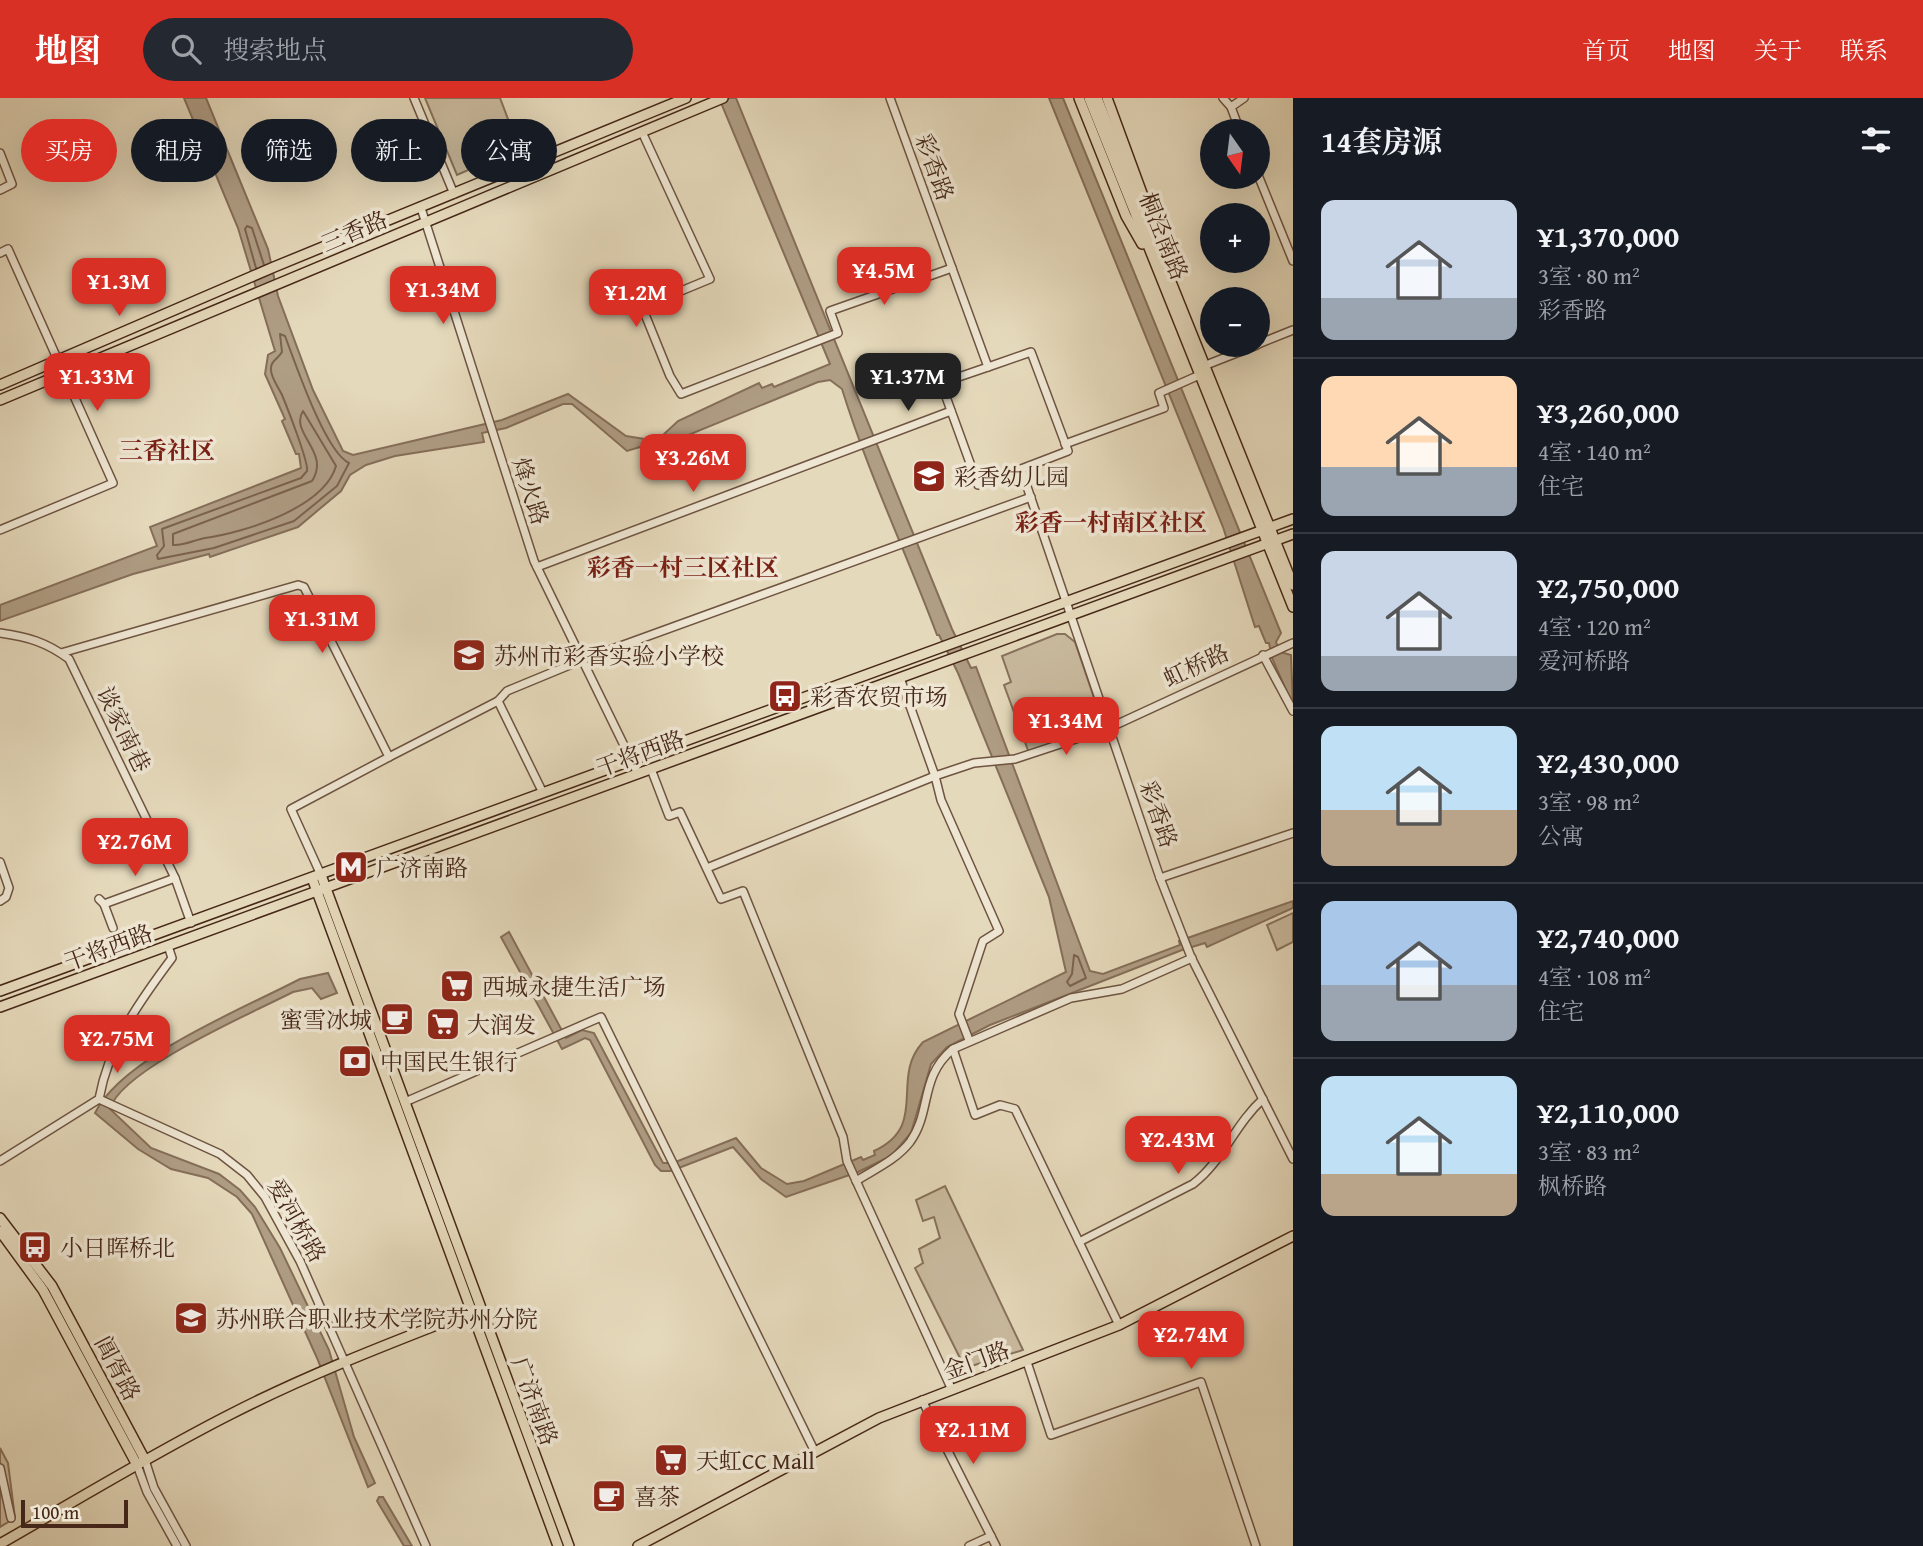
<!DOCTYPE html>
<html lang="zh">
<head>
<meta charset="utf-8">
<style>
  :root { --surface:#171b24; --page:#242831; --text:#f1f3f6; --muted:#9ea1a6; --line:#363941; --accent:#d93025 }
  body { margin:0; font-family:"Gentium Book Plus","Noto Serif SC",serif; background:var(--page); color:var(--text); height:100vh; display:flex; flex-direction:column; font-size:26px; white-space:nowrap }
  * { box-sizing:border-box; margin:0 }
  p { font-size:23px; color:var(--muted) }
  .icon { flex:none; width:38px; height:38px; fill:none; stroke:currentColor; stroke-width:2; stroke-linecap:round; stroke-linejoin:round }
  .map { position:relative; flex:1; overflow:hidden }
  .side { display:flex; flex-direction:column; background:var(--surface); width:630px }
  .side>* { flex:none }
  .top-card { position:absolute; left:21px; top:21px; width:665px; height:63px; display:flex; gap:14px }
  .needle { width:46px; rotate:166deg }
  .tools { position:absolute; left:1200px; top:21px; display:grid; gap:14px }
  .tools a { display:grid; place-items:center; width:70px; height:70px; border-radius:50%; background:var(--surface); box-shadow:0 7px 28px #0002; font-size:35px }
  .scale { position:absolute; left:21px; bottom:18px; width:107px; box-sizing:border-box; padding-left:7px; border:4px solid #472818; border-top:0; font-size:19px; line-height:24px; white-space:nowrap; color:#472818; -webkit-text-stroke:5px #eee6d3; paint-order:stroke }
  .price { position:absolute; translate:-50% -60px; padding:0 16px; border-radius:14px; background:var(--accent); color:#fff; font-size:23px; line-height:46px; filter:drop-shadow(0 2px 4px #0008) }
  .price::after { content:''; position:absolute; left:50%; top:42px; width:21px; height:16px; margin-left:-10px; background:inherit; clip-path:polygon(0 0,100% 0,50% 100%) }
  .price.selected { background:#222; color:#fff }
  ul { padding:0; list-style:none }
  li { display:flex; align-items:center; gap:21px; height:175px; padding:0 28px }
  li+li { border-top:2px solid var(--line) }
  li span { display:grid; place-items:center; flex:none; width:196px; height:140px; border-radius:14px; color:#555 }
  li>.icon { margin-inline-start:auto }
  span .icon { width:84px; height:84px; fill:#fffc; stroke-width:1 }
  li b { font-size:30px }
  h2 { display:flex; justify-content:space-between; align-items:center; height:84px; padding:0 28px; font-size:30px }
  .pill { padding:0 24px; border-radius:32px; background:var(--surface); box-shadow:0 7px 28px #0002; font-size:24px; line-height:63px }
  .pill.selected { background:var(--accent); color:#fff }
  header { display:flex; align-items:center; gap:42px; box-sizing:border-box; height:98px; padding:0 35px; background:var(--accent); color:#fff }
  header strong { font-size:33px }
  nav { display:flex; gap:38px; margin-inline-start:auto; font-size:24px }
  .search { width:490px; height:63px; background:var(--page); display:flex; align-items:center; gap:18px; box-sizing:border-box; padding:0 24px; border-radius:38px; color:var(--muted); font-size:26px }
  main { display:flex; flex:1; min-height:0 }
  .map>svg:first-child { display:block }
  .green { fill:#cabb9f; stroke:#88725c; stroke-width:2 }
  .water { fill:#af9d84; stroke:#856e59; stroke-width:2 }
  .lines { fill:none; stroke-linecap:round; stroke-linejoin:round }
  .shore { stroke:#7b624e; stroke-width:2 }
  .minor-casing { stroke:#6e5441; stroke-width:10 }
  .major-casing { stroke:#472818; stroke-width:12 }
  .minor { stroke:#eee6d3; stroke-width:7 }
  .major { stroke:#e5d9bb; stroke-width:9 }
  .labels { text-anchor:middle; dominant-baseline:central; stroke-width:7; stroke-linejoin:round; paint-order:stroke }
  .street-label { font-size:23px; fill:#472818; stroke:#eee6d3 }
  .poi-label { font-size:23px; fill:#472818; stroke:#eee6d3; text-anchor:start }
  .neighbourhood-label { font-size:24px; font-weight:bold; fill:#7a1f14; stroke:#eee6d3 }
</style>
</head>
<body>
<header>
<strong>地图</strong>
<div class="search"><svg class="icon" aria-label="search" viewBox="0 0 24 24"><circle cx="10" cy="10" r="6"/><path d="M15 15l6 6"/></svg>搜索地点</div>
<nav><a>首页</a><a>地图</a><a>关于</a><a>联系</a></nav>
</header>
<main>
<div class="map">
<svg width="1293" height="1448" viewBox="0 0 1293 1448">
  <rect width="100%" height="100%" fill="#e5d9bb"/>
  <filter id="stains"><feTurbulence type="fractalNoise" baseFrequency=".00286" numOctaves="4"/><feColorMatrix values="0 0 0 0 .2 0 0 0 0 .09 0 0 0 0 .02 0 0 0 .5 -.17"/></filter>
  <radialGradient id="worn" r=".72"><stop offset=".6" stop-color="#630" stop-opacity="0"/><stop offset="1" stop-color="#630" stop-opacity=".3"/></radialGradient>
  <g class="green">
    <polygon points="425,0 500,0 519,50 457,77"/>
    <polygon points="1057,536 1065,536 1075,544 1104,629 1029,655 1004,587 1011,584 1002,558"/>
    <polygon points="1293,815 1293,844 1277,852 1267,827"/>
    <polygon points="945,1088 1023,1252 965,1270 915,1170 923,1165 919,1151 940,1140 934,1119 923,1123 916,1102"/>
    <polygon points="0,1350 8,1365 15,1420 0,1429"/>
  </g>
  <g class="water">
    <path d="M184,0H206L268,151L278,198L313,292L343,353L353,357L502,322L568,296L626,338L651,342L662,338L678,323L759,285L762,290L772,286L774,289L830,266L719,0H736L952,531L971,570L976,569L1090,873L1103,876L1180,847L1179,843L1293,803V810L1207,849L1205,845L1182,852L990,927L947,949L931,966L911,1035L891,1058L858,1074L786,1099L761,1081L733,1049L671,1073H661L655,1067L590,942L585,940L562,951L501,839L509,834L566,940L582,932L594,935L663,1065H673L736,1040L761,1070L787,1086L804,1083L861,1059L863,1062L875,1057L874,1053C930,1027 889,981 923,944L1066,874L1049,799L958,575L939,537H937C906,454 868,375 842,291L830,282L818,284L671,344L672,348L646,357L640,349L627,353L572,306H563L506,330L482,335L484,344L395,358L366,367L350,377L341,393L298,429L210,459L209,456L133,476L0,523V507L157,448L150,429L301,370L299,356H296L282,323L285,321L265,276L268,257L275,253L238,130Z"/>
    <polygon points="1049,0 1063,0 1281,535 1276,544 1280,554 1291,557 1293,608 1272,560 1269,545 1266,545 1259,528 1255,529 1223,429"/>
    <path d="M328,875L337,895L321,901L312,890L293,894C254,914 120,972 110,1011L151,1050L219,1076L240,1092L255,1109L280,1150L329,1252L354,1339L375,1385L368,1389L317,1260L252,1116L237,1099L208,1080L171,1071L138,1051L95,1015C122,959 245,910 300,881Z"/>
    <polygon points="379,1399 383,1399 412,1448 404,1448 377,1403"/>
  </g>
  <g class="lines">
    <g class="shore">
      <polyline points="256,170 245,131 247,128 252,130 264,167"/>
      <path d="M280,236L285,238C295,264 325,354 349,365L337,388L294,423L214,450L158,461L157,457L164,448L162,431L301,380L307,373C309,365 287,309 282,297C279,290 271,280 271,272C270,263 278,261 282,254Z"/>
      <path d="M303,313L336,368C324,410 243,435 205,440C194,442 184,448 173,447V436L312,383C331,354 289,335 303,313Z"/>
      <polygon points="1074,857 1078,859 1086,880 1070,888 1067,884 1072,876"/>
    </g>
    <g class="minor-casing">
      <g id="minor">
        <polyline points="414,0 454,96"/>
        <polyline points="890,0 988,269 941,285 978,387 1021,371 1160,780 1191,859 1293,1061"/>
        <polyline points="1223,0 1231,9 1240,33"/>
        <polyline points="1231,9 1244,0"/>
        <polyline points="642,34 710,181 642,209 670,278 681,296 838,235 830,213 952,170"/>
        <polyline points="0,55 12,86 0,92"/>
        <polyline points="1258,77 1293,163"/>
        <polyline points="421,110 534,463 638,676"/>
        <polyline points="0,155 8,151 113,385 0,432"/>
        <polyline points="1258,246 1293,232"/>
        <polyline points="988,269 1031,254 1068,353 1021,371"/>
        <polyline points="1201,269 1257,247"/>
        <polyline points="1065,346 1164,310 1159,295 1204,275"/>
        <polyline points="537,469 951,313"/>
        <path d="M0,535C28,539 46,544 69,561L175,780L191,825"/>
        <polyline points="61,555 298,487 304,489 389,659 291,711 321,777"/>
        <polyline points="1263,557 1293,613"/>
        <polyline points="900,580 935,678 974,665 1015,661 1109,630 1293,545"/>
        <polyline points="498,603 507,593 582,562 1031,399"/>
        <polyline points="389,659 498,603 543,695"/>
        <polyline points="651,671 669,718 680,714 721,801 743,793 843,1039 847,1063 952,1292"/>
        <polyline points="0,764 9,790 6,799 0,803"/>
        <polyline points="707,770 935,678 941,702 999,833 983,843 959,916 969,942"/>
        <polyline points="1160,780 1293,735"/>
        <polyline points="99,801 104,806 113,830"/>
        <polyline points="104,806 175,780"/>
        <polyline points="953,951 975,1017 1000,1007 1015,1011 1119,1227"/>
        <polyline points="99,1001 220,1056 247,1077 265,1099 300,1163 426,1448"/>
        <polyline points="405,1004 601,919 814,1352"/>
        <path d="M0,1063L99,1001C109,946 139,904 172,860L168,848"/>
        <path d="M856,1083C875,1071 896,1062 910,1044C932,1014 919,979 953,951L1071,900L1122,891L1192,860"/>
        <path d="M1079,1144L1193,1086C1223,1063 1235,1026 1263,1001"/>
        <polyline points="1027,1264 1051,1337 1201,1284 1256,1448"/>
        <polyline points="922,1302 996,1448"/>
        <polyline points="145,1362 154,1390 186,1448"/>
        <polyline points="137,1367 147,1394 177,1448"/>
        <polyline points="0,1370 11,1420"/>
        <polyline points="969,1448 991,1438"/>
      </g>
    </g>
    <g class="major-casing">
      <g id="major">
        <polyline points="1079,0 1126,118 1142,146"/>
        <polyline points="1089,0 1293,509"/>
        <polyline points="1097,0 1293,487"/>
        <polyline points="1107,0 1157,136"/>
        <polyline points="0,287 274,169 686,0"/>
        <polyline points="0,302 723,0"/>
        <polyline points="321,777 569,1448"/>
        <polyline points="312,780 558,1448"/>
        <polyline points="0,893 1293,421"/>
        <polyline points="0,909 1293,436"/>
        <polyline points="0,1120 52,1188 145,1362"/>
        <polyline points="0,1133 43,1192 137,1367"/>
        <path d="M0,1446C77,1402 152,1356 231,1316C309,1276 393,1244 475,1212"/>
        <polyline points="638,1448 879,1320 1119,1227 1293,1138"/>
      </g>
    </g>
    <use href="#minor" class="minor"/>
    <use href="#major" class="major"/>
  </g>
  <defs>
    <g id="school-square" transform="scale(1.75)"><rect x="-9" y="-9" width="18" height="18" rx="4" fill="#8f2418" stroke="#eee6d3"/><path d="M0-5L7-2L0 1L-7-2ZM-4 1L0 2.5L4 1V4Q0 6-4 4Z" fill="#fff"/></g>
    <g id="bus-square" transform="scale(1.75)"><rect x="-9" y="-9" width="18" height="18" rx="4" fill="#8f2418" stroke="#eee6d3"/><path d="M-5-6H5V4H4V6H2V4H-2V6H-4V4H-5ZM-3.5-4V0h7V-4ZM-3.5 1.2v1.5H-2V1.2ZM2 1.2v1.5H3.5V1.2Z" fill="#fff"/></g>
    <g id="metro-square" transform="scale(1.75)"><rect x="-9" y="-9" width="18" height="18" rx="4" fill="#8f2418" stroke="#eee6d3"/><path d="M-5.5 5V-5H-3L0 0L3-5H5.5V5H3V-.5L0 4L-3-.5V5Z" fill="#fff"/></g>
    <g id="supermarket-square" transform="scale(1.75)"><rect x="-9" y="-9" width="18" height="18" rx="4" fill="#8f2418" stroke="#eee6d3"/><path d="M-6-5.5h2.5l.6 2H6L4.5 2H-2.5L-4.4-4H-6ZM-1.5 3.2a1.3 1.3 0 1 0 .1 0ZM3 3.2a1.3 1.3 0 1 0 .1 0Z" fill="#fff"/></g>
    <g id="cafe-square" transform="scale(1.75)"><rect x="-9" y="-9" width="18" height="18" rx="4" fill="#8f2418" stroke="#eee6d3"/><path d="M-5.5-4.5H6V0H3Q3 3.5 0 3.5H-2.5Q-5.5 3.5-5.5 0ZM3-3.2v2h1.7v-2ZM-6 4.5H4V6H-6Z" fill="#fff"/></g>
    <g id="bank-square" transform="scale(1.75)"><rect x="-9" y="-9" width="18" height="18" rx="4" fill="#8f2418" stroke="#eee6d3"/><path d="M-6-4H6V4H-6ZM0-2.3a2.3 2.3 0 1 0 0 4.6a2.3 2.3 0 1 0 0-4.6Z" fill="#fff"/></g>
    <g id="university-square" transform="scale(1.75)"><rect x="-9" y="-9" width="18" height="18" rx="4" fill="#8f2418" stroke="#eee6d3"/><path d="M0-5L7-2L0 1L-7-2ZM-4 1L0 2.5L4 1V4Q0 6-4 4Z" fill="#fff"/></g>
  </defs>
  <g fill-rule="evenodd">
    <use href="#school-square" x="929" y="378"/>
    <use href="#school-square" x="469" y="557"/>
    <use href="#bus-square" x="785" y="598"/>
    <use href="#metro-square" x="351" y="769"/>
    <use href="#supermarket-square" x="457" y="888"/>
    <use href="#cafe-square" x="397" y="921"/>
    <use href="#supermarket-square" x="443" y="926"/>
    <use href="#bank-square" x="355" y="963"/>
    <use href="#bus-square" x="35" y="1149"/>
    <use href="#university-square" x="191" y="1220"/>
    <use href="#supermarket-square" x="671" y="1362"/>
    <use href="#cafe-square" x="609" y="1398"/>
  </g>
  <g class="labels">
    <g class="street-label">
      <text transform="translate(935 69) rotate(70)">彩香路</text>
      <text transform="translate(354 133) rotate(-23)">三香路</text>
      <text transform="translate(1164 138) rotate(68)">桐泾南路</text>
      <text transform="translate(531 393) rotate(72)">烽火路</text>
      <text transform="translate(1196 567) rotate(-25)">虹桥路</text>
      <text transform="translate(124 631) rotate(64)">谈家南巷</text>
      <text transform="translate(640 655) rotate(-20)">干将西路</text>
      <text transform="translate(1159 716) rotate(71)">彩香路</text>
      <text transform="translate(108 849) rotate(-20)">干将西路</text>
      <text transform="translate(297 1122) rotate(60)">爱河桥路</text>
      <text transform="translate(976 1262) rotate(-20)">金门路</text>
      <text transform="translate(118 1270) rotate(62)">阊胥路</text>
      <text transform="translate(535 1303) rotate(70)">广济南路</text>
    </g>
    <g class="poi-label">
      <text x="954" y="378">彩香幼儿园</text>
      <text x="494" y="557">苏州市彩香实验小学校</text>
      <text x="810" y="598">彩香农贸市场</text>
      <text x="376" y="769">广济南路</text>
      <text x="482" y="888">西城永捷生活广场</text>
      <text x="372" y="921" text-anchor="end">蜜雪冰城</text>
      <text x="467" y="926">大润发</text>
      <text x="380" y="963">中国民生银行</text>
      <text x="60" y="1149">小日晖桥北</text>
      <text x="216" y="1220">苏州联合职业技术学院苏州分院</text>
      <text x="696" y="1362">天虹CC Mall</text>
      <text x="634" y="1398">喜茶</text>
    </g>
    <g class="neighbourhood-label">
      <text x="167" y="352">三香社区</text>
      <text x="1111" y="424">彩香一村南区社区</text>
      <text x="683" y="469">彩香一村三区社区</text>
    </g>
  </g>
  <rect width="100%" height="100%" filter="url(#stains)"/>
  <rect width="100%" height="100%" fill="url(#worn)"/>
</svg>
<div class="tools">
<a><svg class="needle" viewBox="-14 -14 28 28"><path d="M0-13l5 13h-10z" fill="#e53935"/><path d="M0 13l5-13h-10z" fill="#9ea1a6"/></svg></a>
<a>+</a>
<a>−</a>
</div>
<div class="scale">100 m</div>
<b class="price" style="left:884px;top:209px">¥4.5M</b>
<b class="price" style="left:119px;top:220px">¥1.3M</b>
<b class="price" style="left:443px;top:228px">¥1.34M</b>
<b class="price" style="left:636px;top:231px">¥1.2M</b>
<b class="price" style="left:97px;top:315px">¥1.33M</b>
<b class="price selected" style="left:908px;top:315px">¥1.37M</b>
<b class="price" style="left:693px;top:396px">¥3.26M</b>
<b class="price" style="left:322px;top:557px">¥1.31M</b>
<b class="price" style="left:1066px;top:659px">¥1.34M</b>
<b class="price" style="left:135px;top:780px">¥2.76M</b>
<b class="price" style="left:117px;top:977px">¥2.75M</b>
<b class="price" style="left:1178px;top:1078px">¥2.43M</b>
<b class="price" style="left:1191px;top:1273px">¥2.74M</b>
<b class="price" style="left:973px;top:1368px">¥2.11M</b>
<div class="top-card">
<a class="pill selected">买房</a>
<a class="pill">租房</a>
<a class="pill">筛选</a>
<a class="pill">新上</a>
<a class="pill">公寓</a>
</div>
</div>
<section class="side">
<h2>14套房源<svg class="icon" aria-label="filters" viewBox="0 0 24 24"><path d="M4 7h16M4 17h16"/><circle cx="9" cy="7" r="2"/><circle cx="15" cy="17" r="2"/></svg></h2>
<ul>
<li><span style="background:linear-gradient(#c9d6e8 70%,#9aa5b1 0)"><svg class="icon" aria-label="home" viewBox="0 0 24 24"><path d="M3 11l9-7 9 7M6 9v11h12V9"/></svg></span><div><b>¥1,370,000</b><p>3室 · 80 m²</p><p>彩香路</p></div></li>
<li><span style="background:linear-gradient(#ffd9b3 65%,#9aa5b1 0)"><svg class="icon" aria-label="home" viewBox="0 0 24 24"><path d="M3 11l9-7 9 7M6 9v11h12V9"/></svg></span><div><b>¥3,260,000</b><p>4室 · 140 m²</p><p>住宅</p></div></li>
<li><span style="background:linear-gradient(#c9d6e8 75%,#9aa5b1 0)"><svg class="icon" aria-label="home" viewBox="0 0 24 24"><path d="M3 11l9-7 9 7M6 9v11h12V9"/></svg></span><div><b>¥2,750,000</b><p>4室 · 120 m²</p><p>爱河桥路</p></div></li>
<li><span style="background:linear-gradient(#bfe0f5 60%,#b9a48a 0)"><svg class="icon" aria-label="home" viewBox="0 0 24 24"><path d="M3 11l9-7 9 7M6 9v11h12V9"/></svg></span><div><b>¥2,430,000</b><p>3室 · 98 m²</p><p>公寓</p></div></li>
<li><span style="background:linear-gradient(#a9c7e8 60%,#9aa5b1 0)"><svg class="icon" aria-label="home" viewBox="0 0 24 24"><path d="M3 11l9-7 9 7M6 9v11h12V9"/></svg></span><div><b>¥2,740,000</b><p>4室 · 108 m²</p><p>住宅</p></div></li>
<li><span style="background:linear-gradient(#bfe0f5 70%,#b9a48a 0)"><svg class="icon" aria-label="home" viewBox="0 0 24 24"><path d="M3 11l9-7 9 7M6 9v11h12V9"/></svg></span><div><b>¥2,110,000</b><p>3室 · 83 m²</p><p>枫桥路</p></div></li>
</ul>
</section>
</main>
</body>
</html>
